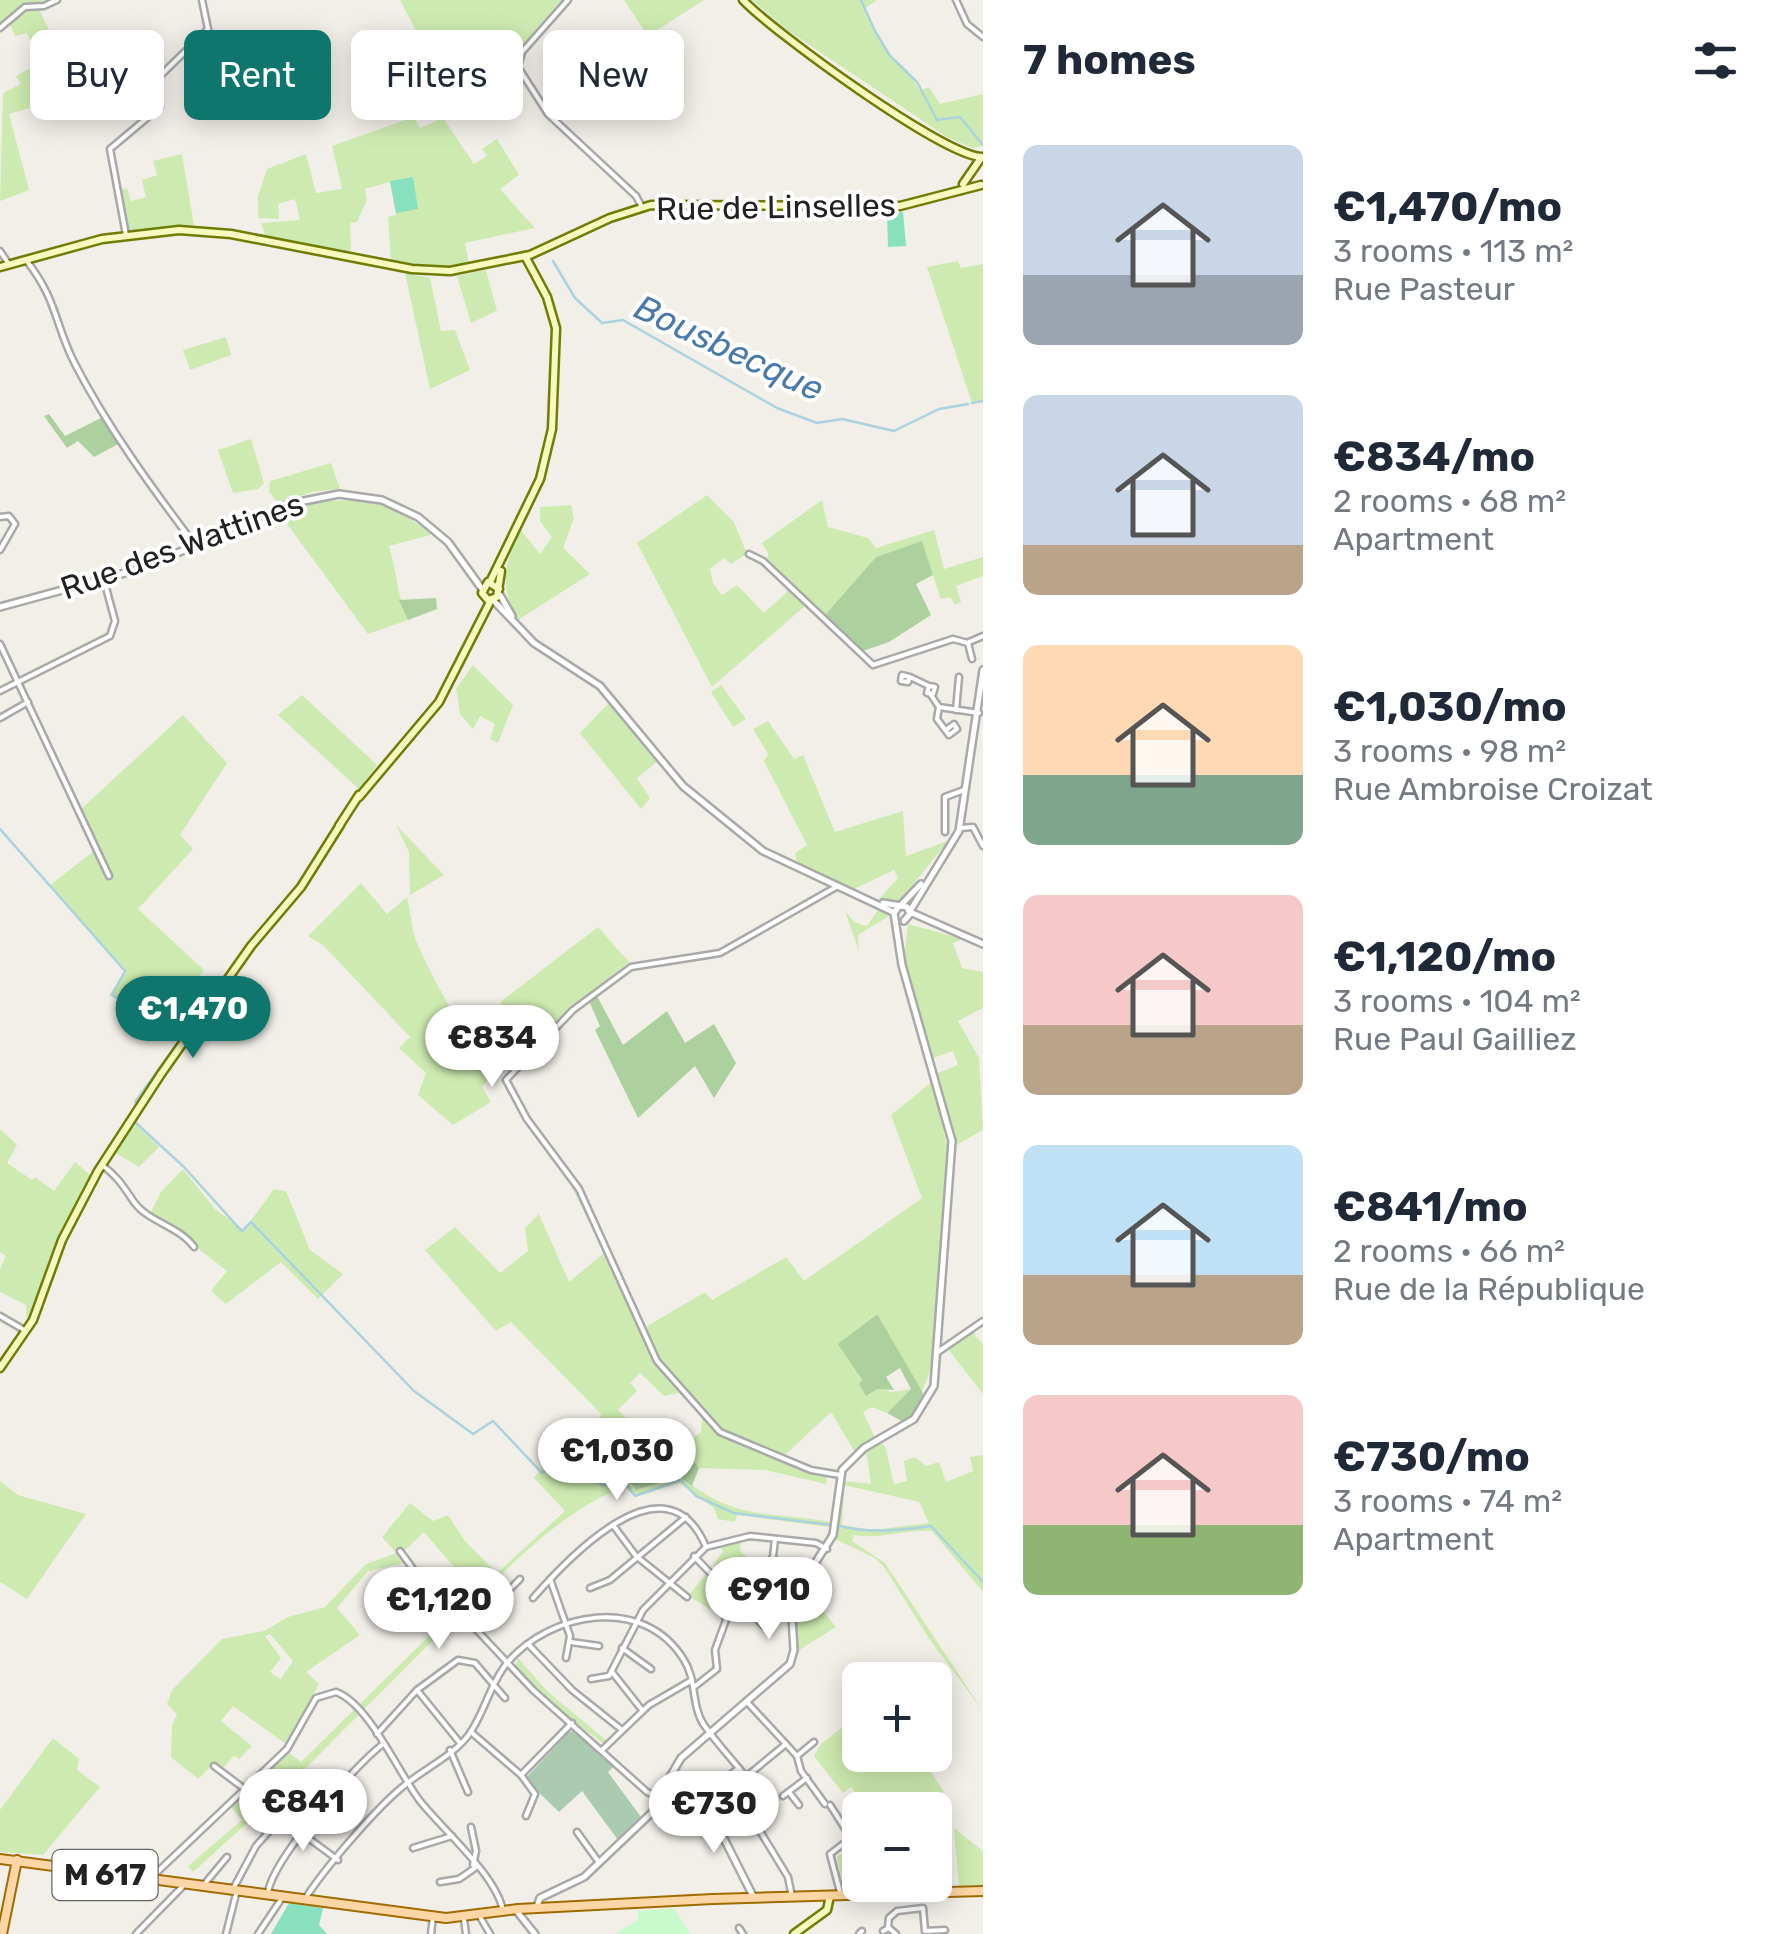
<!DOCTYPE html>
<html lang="en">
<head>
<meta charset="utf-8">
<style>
  :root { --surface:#fff; --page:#f6f6f7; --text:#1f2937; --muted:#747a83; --accent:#0f766e }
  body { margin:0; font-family:Rubik,sans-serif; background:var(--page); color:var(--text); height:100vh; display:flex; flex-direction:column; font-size:38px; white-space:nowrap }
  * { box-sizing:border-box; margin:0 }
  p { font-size:32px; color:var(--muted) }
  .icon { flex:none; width:55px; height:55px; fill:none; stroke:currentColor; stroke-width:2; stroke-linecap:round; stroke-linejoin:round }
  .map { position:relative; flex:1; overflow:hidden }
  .panel { display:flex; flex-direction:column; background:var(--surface); width:800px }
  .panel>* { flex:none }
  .guide { position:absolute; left:30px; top:30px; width:802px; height:90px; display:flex; gap:20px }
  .buttons { position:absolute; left:842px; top:1662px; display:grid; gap:20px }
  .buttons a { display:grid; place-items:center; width:110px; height:110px; border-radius:15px; background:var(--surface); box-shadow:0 5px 25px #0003; font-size:50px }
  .price { position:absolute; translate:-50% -85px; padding:0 22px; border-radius:35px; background:#fff; color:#222; font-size:32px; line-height:65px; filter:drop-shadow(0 2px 5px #0008) }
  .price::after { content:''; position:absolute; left:50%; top:60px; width:30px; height:22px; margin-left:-15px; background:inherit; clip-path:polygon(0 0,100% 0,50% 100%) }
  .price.selected { background:var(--accent); color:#fff }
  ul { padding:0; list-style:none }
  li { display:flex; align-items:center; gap:30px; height:250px; padding:0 40px }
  li span { display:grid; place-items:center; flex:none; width:280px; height:200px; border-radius:15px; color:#555 }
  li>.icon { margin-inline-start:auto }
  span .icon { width:120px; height:120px; fill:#fffc; stroke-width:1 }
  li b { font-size:42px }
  h2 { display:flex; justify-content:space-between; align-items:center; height:120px; padding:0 40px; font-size:42px }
  .tag { padding:0 35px; border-radius:15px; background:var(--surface); box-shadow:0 5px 25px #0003; font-size:35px; line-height:90px }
  .tag.selected { background:var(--accent); color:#fff }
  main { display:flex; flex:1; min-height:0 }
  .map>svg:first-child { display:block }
  .grass { fill:#cdebb0; fill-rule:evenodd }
  .forest { fill:#add19e }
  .cemetery { fill:#aacbaf }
  .park { fill:#c8facc }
  .pitch { fill:#88e0be }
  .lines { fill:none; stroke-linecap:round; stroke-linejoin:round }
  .stream { stroke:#aad3df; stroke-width:2.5 }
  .minor-casing { stroke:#a9a9a9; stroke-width:9 }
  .tertiary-casing { stroke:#a9a9a9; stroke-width:10 }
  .secondary-casing { stroke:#707d05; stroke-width:11 }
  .primary-casing { stroke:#a06b00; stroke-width:12 }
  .minor { stroke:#fff; stroke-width:4 }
  .tertiary { stroke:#fff; stroke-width:5 }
  .secondary { stroke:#f7fabf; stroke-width:6 }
  .primary { stroke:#fcd6a4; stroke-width:8 }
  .labels { text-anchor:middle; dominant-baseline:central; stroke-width:8; stroke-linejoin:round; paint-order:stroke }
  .shield { fill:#fff; stroke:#646464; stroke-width:2.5 }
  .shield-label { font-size:30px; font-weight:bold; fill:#222 }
  .street-label { font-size:32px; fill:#222; stroke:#fff }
  .water-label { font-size:35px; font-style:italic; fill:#4a7aab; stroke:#fff }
</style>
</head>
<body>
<main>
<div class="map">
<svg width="983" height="1934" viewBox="0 0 983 1934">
  <rect width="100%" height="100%" fill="#f2efe9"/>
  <g class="grass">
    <polygon points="0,0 53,0 27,3 0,26"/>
    <polygon points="400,0 565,0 511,63 450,96"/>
    <polygon points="624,0 704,0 648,36"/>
    <polygon points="752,0 877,0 864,9 887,51 908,71 920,91 929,87 940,104 983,94 983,146 972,148 947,137 790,32"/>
    <polygon points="31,9 39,9 63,60 93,45 100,63 54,87 57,100 9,114 29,190 0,201 3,93 21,84 16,76 47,59 40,47 34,48 27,33 15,36 10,24"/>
    <polygon points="414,117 420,128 443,118 474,164 487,156 482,149 497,139 519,175 500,189 535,228 465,243 469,264 438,268 391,260 388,217 396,215 390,182 365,189 367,200 357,222 350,223 351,254 266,238 261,223 300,220 295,199 278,204 279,219 258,218 258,196 267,169 306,154 316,193 342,189 332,146"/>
    <polygon points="182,154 194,225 129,231 117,191 127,188 131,201 146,197 142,180 157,175 153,161"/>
    <polygon points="958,261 961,268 983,264 983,401 972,403 927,267"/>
    <polygon points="486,270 497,311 471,323 457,276"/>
    <polygon points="405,273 430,278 441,331 455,330 470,370 430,389"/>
    <polygon points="226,337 231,355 190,370 183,350"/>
    <polygon points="251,439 264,483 258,489 233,493 218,450"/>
    <polygon points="331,463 340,489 312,492 278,504 269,491 270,481"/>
    <polygon points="707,495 734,522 747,554 731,564 724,558 710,569 713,583 722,595 737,585 764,613 787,592 782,580 805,606 712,687 637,543"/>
    <path d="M359,500L390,507L434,534L389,546C397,572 397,595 408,620L368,634L279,513L320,501Z"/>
    <polygon points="822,500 828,527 868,538 876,548 934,530 944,569 983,557 983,576 956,586 961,602 955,605 950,597 941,599 922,542 876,557 825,615 764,560 769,555 762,543"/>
    <path d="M571,505L574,518L563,548L590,574L518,620C499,587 504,563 520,529L540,554L552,537L540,521V507Z"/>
    <polygon points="473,665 513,705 498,743 490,739 495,724 480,716 473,729 460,714 456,689"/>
    <polygon points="721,685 746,719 733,727 711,692"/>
    <polygon points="302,695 377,765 359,789 278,715"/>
    <polygon points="609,703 657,762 637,778 650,798 641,809 580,733"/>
    <polygon points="183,715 227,763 180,835 193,849 138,909 204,970 197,979 213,994 181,1037 109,995 125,972 50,885 98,848 80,810"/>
    <polygon points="768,721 794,759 803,755 835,832 903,811 906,856 948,841 900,901 879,899 898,878 894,870 854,889 797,864 795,853 807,845 764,761 768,754 753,729"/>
    <polygon points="396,825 444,875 410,895 409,852"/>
    <path d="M361,883L387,914L407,897C411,912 411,929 417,943C436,985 464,1037 494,1071L482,1087L491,1102L453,1125L418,1095L426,1073L399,1048L410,1037L323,945L308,936Z"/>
    <polygon points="879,908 889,916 858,935 859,951 845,911 854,922 867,926"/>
    <polygon points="908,924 963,939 953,943 962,968 983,972 983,1008 958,1021 979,1058 983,1130 956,1145 938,1073 958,1065 953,1051 933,1058 904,959"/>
    <polygon points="598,927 629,962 582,999 536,1048 500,1002"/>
    <path d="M933,1081L949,1155L930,1371L922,1391L876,1314L839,1344L862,1381L891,1392L911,1389L887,1413L872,1407L863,1412L875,1438L854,1451L831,1412L784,1456L813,1474L827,1477L826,1484L765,1470L699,1468L694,1463L629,1478L636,1490L683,1478C737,1522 767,1510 831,1522L834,1492L844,1494L842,1525L872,1530L929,1523L919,1502L844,1485L845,1481L871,1484L866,1450L881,1443L885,1446L894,1484L907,1481L904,1461L915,1457L926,1466L939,1462L946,1482L973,1471L970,1457L983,1455V1592L932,1531C904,1529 880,1540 854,1535L852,1541L885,1563L983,1711L930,1640L884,1567L875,1558L835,1539L837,1528L737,1515L735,1522L718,1519L714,1508L679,1483L635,1497L625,1486C558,1514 512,1563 463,1614L437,1597L467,1582L424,1532L399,1556L404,1563L368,1571L337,1608L360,1635L306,1672L319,1684L286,1744L233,1706L221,1721L252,1746L239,1759L234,1756L222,1769L214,1763L198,1779L171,1757L172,1726L177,1714L167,1704L172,1690L222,1639L264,1631L288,1617L325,1607L366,1564L396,1553L382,1537L410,1503L433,1521L448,1515L465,1541L497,1573L565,1511L534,1478L543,1466L570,1451L591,1470L601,1414L511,1322L496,1331L425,1250L455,1227L500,1273L528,1251L525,1228L539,1214L569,1282L604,1253L570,1183L530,1130L534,1127L578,1183L644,1328L705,1292L712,1300L786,1257L804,1281L922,1198L891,1115ZM640,1373L664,1396L681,1392L702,1417L701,1432L687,1444L678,1445L660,1426L652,1434L644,1425L636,1428L618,1410L637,1391L630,1383ZM270,1634L293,1661L281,1679L270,1672L281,1658L265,1636Z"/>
    <polygon points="134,1122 159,1147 139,1167 114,1152"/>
    <polygon points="0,1129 17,1145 7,1163 32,1180 35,1177 54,1191 75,1162 90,1175 49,1259 27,1327 26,1305 0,1292 0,1269 6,1256 0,1252"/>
    <polygon points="183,1169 215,1209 244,1230 274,1189 286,1191 310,1250 343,1274 318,1299 281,1262 226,1304 211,1291 227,1271 151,1212 161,1192"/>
    <polygon points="973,1332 983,1345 983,1394 948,1349"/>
    <polygon points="0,1481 18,1495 86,1514 27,1599 0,1582"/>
    <polygon points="741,1538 740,1550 763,1574 728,1621 722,1580 713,1566 723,1551 718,1544"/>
    <polygon points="706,1574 720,1615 688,1596"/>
    <polygon points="803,1586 836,1627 796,1652 793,1606"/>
    <polygon points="435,1630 439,1634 298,1776 324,1800 319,1809 289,1785 193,1872 188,1866 242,1820 230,1806 288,1752 301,1762"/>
    <polygon points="518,1658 547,1691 607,1741 604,1744 548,1702 515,1666"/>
    <polygon points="860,1713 860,1755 920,1755 944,1792 918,1810 867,1810 851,1787 843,1793 814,1756 821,1744"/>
    <polygon points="53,1738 79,1759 77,1770 100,1787 43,1855 0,1852 0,1810"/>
    <polygon points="860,1820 860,1885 879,1885 880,1889 844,1890 837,1857 857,1844 848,1828"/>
    <polygon points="954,1828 983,1851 983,1885 959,1886"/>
  </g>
  <g class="forest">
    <polygon points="49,414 65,436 103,417 120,443 94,457 78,441 67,448 44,416"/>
    <polygon points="922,541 933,575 916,584 931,615 889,642 863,651 825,615 876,557"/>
    <polygon points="436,598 437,609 408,620 399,600"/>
    <polygon points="597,996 623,1045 667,1011 685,1043 714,1024 736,1063 714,1098 695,1066 638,1118 595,1030 600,1026 589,1001"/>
    <polygon points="877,1314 922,1391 925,1400 905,1423 887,1413 911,1389 900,1368 886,1377 894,1390 877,1389 866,1396 859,1384 862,1380 838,1344"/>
    <polygon points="695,1463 699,1468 692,1486 680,1477 636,1490 628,1479"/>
  </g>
  <polygon class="cemetery" points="575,1731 613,1767 608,1772 641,1817 618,1840 582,1791 559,1812 525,1779 569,1732"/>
  <polygon class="park" points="674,1908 690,1934 615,1934 638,1920 638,1911"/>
  <g class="pitch">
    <polygon points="413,177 418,209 396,213 390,181"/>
    <polygon points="903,212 906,246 888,247 887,213"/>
    <polygon points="289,1903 323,1908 319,1925 327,1934 271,1934"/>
  </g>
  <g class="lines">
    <g class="stream">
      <polyline points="861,0 875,31 890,56 917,82 937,120 960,117 983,145"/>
      <polyline points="553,261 575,298 602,323 623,320 777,408 817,423 842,419 894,431 939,409 968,404"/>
      <polyline points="972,403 983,401"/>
      <polyline points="0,829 125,971 112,995 182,1037 135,1102"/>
      <polyline points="136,1123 184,1167 238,1227 242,1231 251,1222 414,1391 473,1434 493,1421 542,1473 568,1456 591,1473"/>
      <polyline points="594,1475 602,1486 624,1480"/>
      <polyline points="625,1483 635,1496 681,1480 696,1496 734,1513 832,1525"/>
      <path d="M840,1526C871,1534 900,1530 931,1526L983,1582"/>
    </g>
    <g class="minor-casing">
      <g id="minor">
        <polyline points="568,0 522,52 518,67 548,114 636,196 642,207"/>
        <polyline points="956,0 967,24 983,37"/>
        <polyline points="0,28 25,7 44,6 57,0"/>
        <polyline points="126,235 110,149 160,107 157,79 208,29 202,0"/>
        <polyline points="0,251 8,263"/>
        <path d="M26,260C58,301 54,323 75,364C108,428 152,488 195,545"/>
        <polyline points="0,517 9,516 15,524 0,550"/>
        <polyline points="749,554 763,561 873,665 953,639 968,643"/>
        <polyline points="969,642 983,636"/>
        <polyline points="968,643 972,659"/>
        <polyline points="0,644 109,876"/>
        <polyline points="910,677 902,675 901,681 908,682 910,677 929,686 927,693 933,694 935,687 929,686"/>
        <polyline points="0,691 110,636 115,621 104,580"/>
        <polyline points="931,695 939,707 979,713"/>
        <polyline points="939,707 937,719 949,735 957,729 954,724 946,730"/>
        <polyline points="956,710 959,677"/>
        <polyline points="0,718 28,702"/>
        <polyline points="960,828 973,827 983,846"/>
        <polyline points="945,832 945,797 964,790"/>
        <polyline points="836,887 720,953 631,967 573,1010 506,1080 527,1119 579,1189 657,1361 720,1432 811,1470 840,1475"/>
        <path d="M102,1165C118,1177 123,1186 134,1202C148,1222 179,1226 194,1247"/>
        <polyline points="0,1316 26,1331"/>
        <polyline points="938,1352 983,1321"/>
        <polyline points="613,1525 636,1556 687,1597"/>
        <polyline points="400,1551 432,1595 473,1626 533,1690 647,1792 662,1799"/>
        <polyline points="694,1556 716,1579 726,1620 715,1650 717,1669 694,1687"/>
        <polyline points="764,1568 773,1557 775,1539"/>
        <polyline points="550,1579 570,1636 566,1658"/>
        <polyline points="590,1588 610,1580 686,1517"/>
        <path d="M533,1598C570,1556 667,1453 706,1547"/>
        <polyline points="759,1621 764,1626 779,1614 790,1613"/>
        <polyline points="474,1625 520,1579"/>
        <polyline points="571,1642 599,1646"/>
        <polyline points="528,1644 572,1690 622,1730"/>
        <polyline points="622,1648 651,1669"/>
        <polyline points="612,1672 642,1710"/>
        <polyline points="591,1679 609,1676 643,1610 706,1547 750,1536 816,1543 827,1549"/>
        <polyline points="417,1690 460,1743"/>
        <polyline points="747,1702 797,1756 814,1742"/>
        <polyline points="471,1732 521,1775 535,1794 526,1816"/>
        <polyline points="377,1734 417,1690 458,1660 475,1663 505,1698"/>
        <polyline points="450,1750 468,1792"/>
        <polyline points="602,1750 649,1705 692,1680"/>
        <polyline points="797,1756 801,1771 825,1804"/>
        <polyline points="214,1766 242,1787"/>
        <polyline points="521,1775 572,1723"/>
        <polyline points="747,1776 786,1744"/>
        <polyline points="789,1792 799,1805"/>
        <polyline points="783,1796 807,1778"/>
        <polyline points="744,1805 788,1877 792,1897"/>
        <polyline points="830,1805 851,1838 830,1854 840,1892"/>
        <polyline points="687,1807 739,1768"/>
        <polyline points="471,1827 476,1851 473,1865"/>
        <polyline points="577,1832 598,1861"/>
        <polyline points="413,1848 452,1836"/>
        <path d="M152,1877L287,1749L316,1698L336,1692C369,1704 398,1772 420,1801C443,1830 497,1876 503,1911"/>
        <polyline points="440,1882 459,1879 475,1868"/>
        <polyline points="202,1887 227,1857"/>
        <polyline points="232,1891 256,1846 281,1818 338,1860"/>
        <path d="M268,1892C274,1858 353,1767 383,1744"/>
        <path d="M305,1899C324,1869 373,1812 400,1789C420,1771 450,1758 467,1737C484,1716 489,1685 507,1663C550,1612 644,1594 684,1660C697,1680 691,1706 704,1725C720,1748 741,1768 756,1791L717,1824"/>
        <polyline points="479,1915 490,1934"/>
        <polyline points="464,1919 466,1934"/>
        <polyline points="888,1927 889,1918 897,1911 923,1908 925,1931 945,1930"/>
        <polyline points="739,1928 743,1934"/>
        <polyline points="883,1931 889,1928 896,1934"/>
        <polyline points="136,1934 185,1884"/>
        <polyline points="226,1934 237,1890"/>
        <polyline points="258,1934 282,1898"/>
        <polyline points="431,1934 433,1917"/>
        <polyline points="859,1934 862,1931"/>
      </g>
    </g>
    <g class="tertiary-casing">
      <g id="tertiary">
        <polyline points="500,595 512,616"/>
        <polyline points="493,600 534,643 600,686 683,786 763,851 893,912"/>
        <polyline points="0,607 143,568 289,504 339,494 382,500 418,517 448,542 482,589"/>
        <polyline points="883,903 907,907 910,914 904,921"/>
        <polyline points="901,905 921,884"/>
        <polyline points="910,911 959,831 983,670"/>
        <polyline points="910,912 983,944"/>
        <polyline points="671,1779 670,1792 676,1801"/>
        <polyline points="754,1898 714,1819 663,1800 660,1794 681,1758 790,1664 794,1650 791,1601 833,1535 842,1470 864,1448 914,1419 934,1386 952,1141 902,965 894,913 899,906"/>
        <polyline points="515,1909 535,1934"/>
        <polyline points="536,1909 540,1898 584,1877 664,1801"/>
      </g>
    </g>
    <g class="secondary-casing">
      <g id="secondary">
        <path d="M743,0C772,31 946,158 983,157"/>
        <polyline points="963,184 981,158"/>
        <polyline points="0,267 102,239 179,230 231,234 412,269 450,271 530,255 610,218 651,205 900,206 981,185"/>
        <polyline points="490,582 540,479 552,429 556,328 547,297 525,256"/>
        <polyline points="499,589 488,582 482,593 488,600 497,597 501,571"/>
        <polyline points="359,797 439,702 491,600"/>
        <polyline points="339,826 359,795"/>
        <polyline points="0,1368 33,1320 62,1240 98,1171 161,1074 251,946 301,887 340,825"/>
        <polyline points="794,1934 827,1910 830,1896"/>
      </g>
    </g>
    <g class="primary-casing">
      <g id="primary">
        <polyline points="0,1859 446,1918 518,1909 713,1899"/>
        <polyline points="948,1892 983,1891"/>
        <polyline points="713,1899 948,1892"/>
        <polyline points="2,1934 17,1860"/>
      </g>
    </g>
    <use href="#minor" class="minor"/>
    <use href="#tertiary" class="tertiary"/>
    <use href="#secondary" class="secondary"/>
    <use href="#primary" class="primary"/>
  </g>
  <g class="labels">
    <rect class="shield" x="52.5" y="1850" width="105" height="50" rx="8"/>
    <g class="shield-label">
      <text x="105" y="1875">M 617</text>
    </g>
    <g class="street-label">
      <text transform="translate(776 207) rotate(-1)">Rue de Linselles</text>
      <text transform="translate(182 546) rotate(-20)">Rue des Wattines</text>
    </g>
    <g class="water-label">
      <text transform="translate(729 348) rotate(25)">Bousbecque</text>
    </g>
  </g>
</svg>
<div class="buttons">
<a>+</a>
<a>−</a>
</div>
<b class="price selected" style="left:193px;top:1061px">€1,470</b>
<b class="price" style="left:492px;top:1090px">€834</b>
<b class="price" style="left:617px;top:1503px">€1,030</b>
<b class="price" style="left:769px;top:1642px">€910</b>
<b class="price" style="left:439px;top:1652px">€1,120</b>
<b class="price" style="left:303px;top:1854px">€841</b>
<b class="price" style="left:714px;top:1856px">€730</b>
<div class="guide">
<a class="tag">Buy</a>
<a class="tag selected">Rent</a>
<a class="tag">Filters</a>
<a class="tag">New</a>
</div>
</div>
<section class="panel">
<h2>7 homes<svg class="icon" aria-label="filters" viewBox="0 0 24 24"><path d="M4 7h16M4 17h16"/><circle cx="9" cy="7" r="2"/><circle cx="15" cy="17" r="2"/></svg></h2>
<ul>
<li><span style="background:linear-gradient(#c9d6e8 65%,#9aa5b1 0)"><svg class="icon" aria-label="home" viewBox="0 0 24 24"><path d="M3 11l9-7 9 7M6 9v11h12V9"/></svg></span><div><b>€1,470/mo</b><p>3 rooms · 113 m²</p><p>Rue Pasteur</p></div></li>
<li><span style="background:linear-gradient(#c9d6e8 75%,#b9a48a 0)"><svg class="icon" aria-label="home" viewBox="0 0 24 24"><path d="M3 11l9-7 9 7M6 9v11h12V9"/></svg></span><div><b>€834/mo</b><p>2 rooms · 68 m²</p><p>Apartment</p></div></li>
<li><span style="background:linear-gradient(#ffd9b3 65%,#7fa58c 0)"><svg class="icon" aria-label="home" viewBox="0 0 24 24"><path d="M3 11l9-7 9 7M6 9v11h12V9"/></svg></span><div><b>€1,030/mo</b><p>3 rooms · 98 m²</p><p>Rue Ambroise Croizat</p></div></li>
<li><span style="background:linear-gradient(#f6c9c9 65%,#b9a48a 0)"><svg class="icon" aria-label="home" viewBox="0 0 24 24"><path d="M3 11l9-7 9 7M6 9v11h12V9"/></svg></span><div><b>€1,120/mo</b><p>3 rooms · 104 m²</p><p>Rue Paul Gailliez</p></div></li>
<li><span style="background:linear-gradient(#bfe0f5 65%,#b9a48a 0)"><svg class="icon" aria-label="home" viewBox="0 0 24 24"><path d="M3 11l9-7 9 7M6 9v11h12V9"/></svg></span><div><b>€841/mo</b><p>2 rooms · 66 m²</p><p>Rue de la République</p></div></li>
<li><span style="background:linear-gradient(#f6c9c9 65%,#8fb573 0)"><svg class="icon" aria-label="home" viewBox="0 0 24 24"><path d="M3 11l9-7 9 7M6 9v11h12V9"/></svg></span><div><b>€730/mo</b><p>3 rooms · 74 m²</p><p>Apartment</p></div></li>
</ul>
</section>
</main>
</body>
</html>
